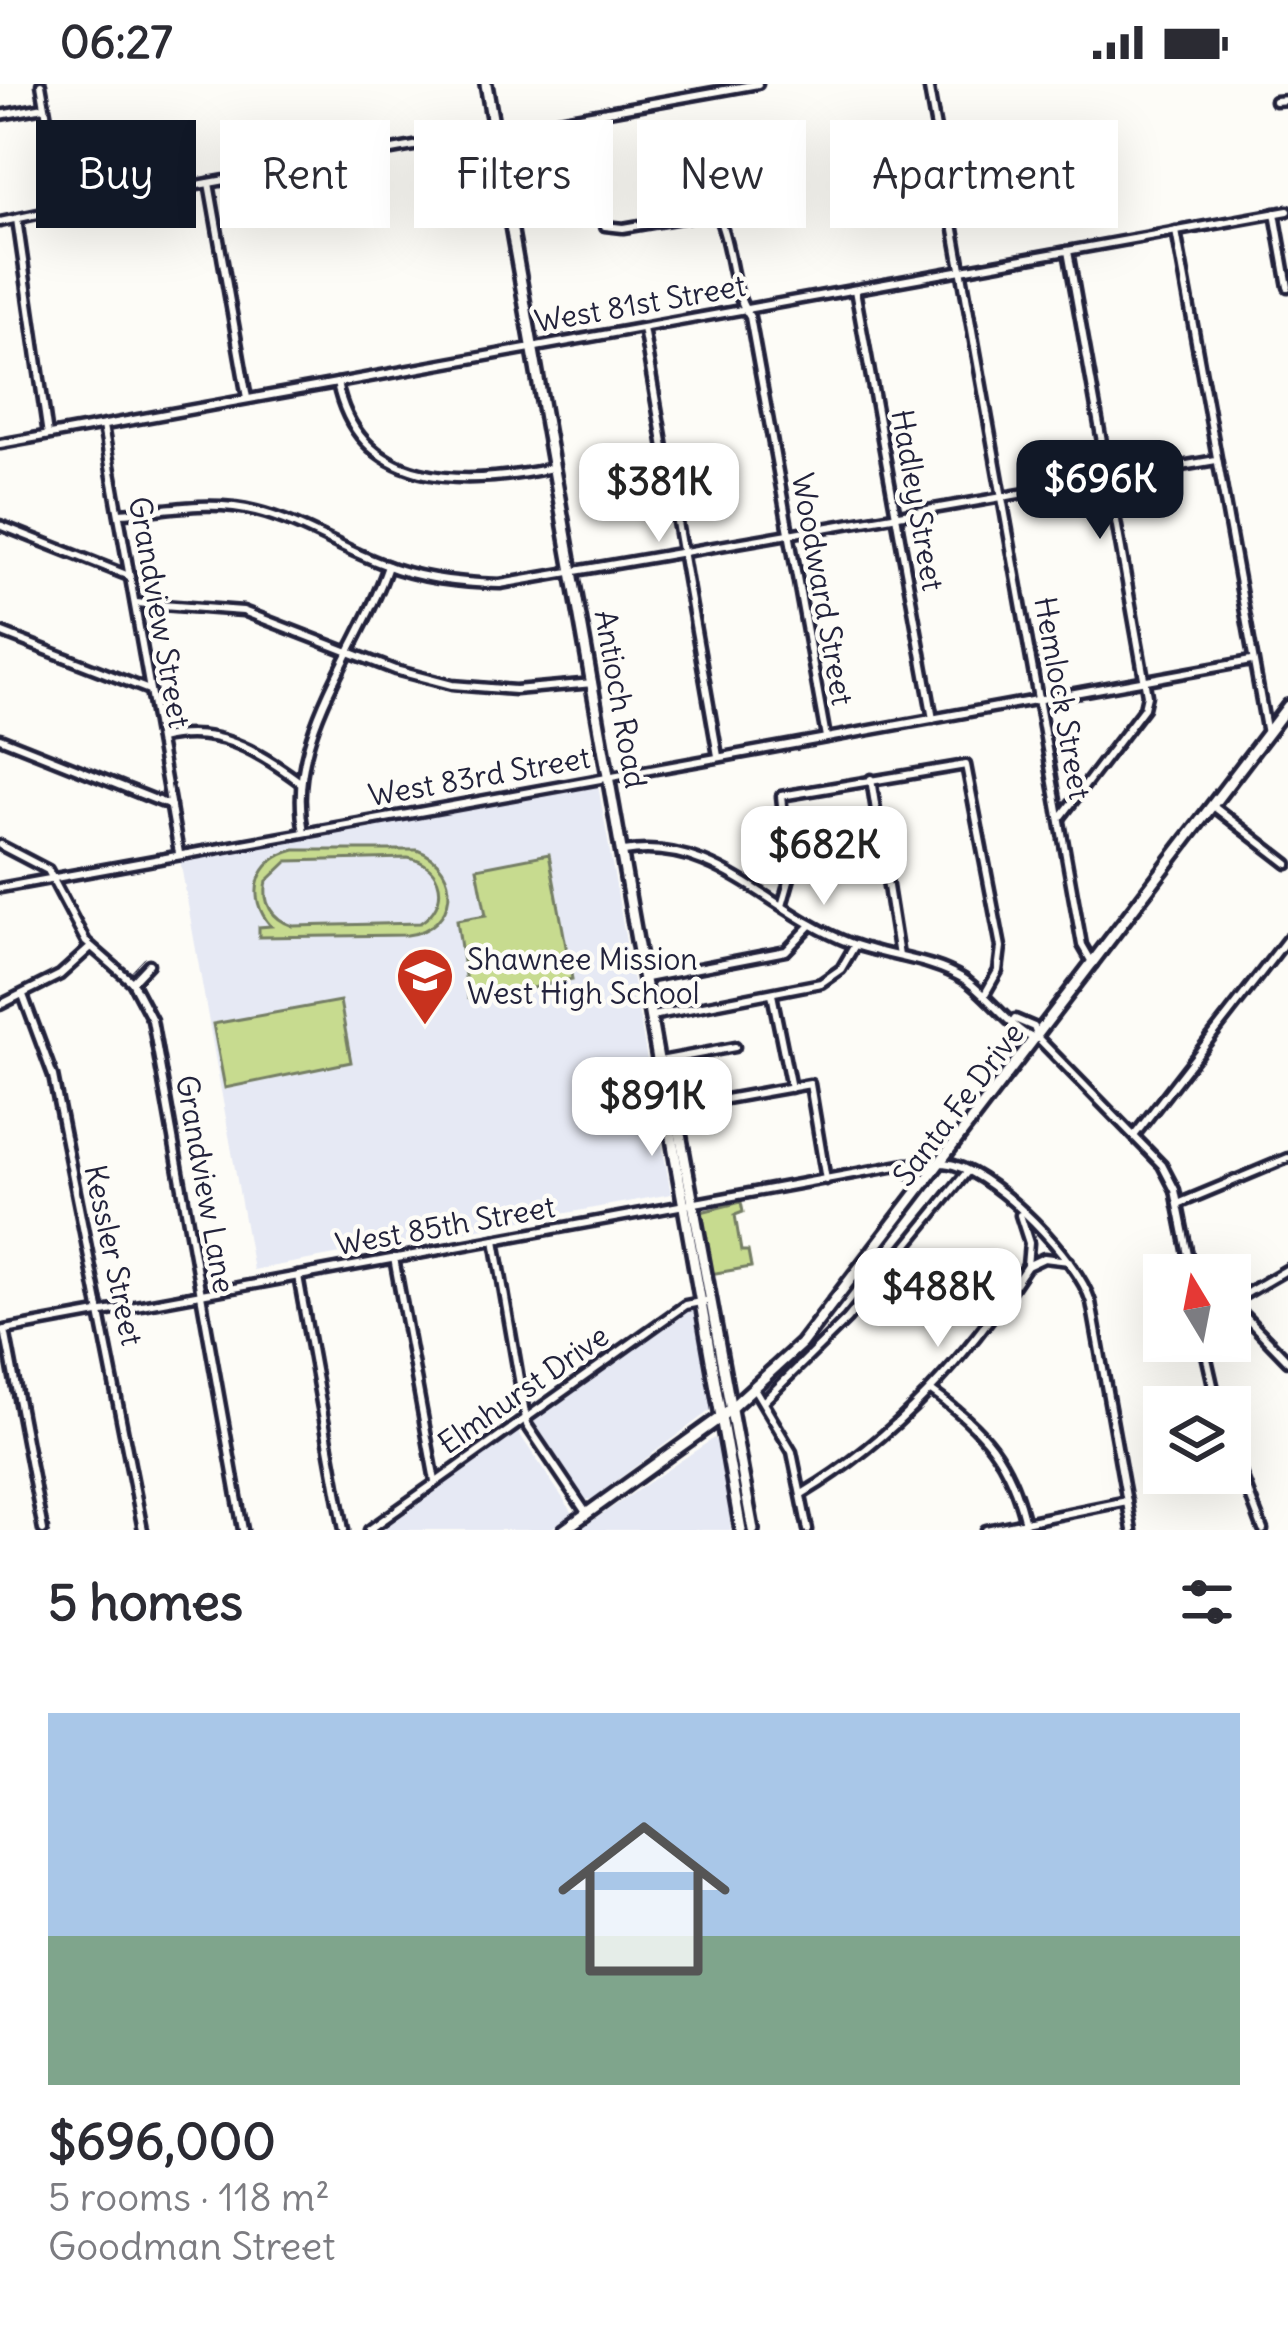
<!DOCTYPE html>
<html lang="en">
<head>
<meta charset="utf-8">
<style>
  :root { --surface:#fff; --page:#f2f2f3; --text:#2b2b33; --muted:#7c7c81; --accent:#111827 }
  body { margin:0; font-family:Delius,sans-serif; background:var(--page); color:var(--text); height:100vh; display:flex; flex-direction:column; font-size:45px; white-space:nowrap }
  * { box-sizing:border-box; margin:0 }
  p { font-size:39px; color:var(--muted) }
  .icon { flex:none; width:66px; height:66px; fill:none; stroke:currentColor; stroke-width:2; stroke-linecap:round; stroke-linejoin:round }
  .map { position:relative; height:1446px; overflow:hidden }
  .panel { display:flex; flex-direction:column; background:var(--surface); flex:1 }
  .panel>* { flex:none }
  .hud { position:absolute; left:36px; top:36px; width:1218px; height:108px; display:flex; gap:24px }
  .needle { width:78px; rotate:350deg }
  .fabs { position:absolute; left:1143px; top:1170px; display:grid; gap:24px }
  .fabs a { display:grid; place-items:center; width:108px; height:108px; border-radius:0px; background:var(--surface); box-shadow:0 12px 48px #0002; font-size:60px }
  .price { position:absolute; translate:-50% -102px; padding:0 27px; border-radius:24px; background:#fff; color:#222; font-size:39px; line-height:78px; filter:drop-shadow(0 3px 6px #0008) }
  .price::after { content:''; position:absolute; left:50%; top:72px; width:36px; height:27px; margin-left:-18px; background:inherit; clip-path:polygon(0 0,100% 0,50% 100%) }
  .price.selected { background:var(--accent); color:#fff }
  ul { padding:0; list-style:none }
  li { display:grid; align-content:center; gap:24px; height:636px; padding:0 48px }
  li span { display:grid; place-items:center; height:372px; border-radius:0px; color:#555 }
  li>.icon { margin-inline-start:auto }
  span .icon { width:216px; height:216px; fill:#fffc; stroke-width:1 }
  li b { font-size:51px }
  h2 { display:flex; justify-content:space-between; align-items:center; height:144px; padding:0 48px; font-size:51px }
  .chip { padding:0 42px; border-radius:0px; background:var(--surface); box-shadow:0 12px 48px #0002; font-size:42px; line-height:108px }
  .chip.selected { background:var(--accent); color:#fff }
  .status { display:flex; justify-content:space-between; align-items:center; height:84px; padding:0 60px; background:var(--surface); direction:ltr }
  .status svg { height:33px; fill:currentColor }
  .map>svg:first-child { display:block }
  .built { fill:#e6e9f4 }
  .green { fill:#c7db8f; stroke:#747e65; stroke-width:3; fill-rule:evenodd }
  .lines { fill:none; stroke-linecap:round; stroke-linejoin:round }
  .street-casing { stroke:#22223b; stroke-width:15 }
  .secondary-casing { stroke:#22223b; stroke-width:18 }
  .street { stroke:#fdfcf7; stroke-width:6 }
  .secondary { stroke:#fdfcf7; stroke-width:9 }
  .labels { text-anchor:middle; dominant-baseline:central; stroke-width:9; stroke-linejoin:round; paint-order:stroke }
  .street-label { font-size:30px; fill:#22223b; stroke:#fdfcf7 }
  .poi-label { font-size:30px; fill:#22223b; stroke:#fdfcf7; text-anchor:start }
</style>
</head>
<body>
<div class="status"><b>06:27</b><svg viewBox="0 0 49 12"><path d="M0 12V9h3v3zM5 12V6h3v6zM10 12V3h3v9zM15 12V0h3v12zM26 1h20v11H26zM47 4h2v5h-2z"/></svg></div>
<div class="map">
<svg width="1288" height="1446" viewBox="0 0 1288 1446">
  <rect width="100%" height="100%" fill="#fdfcf7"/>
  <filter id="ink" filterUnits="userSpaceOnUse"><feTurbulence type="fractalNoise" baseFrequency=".00833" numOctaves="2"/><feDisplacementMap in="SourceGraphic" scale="24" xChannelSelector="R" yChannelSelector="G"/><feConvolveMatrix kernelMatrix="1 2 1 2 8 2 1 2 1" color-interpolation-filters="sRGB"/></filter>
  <g filter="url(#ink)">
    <g class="built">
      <polygon points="598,701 671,1110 253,1186 180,776"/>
      <polygon points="690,1224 697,1231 712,1325 592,1415 583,1416 529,1336"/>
      <polygon points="516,1345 573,1429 549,1446 374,1446"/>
      <polygon points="714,1354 721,1363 731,1446 579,1446"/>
    </g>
    <g class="green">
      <path d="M417,766C464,783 458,845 407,851L259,853V843L271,842C245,813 256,775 295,766ZM408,774C444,780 451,820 420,839L293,842C272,835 262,819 267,797L288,777Z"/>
      <polygon points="549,770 572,895 474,917 468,913 457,836 486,831 477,784"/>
      <polygon points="340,917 351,978 225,1004 213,940"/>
      <polygon points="741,1118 743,1128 735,1131 741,1167 748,1167 751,1183 710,1190 701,1128"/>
    </g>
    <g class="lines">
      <g class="street-casing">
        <g id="street">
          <polyline points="41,0 62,119"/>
          <polyline points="928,0 1082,861 1093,880"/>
          <polyline points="1275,17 1288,16"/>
          <polyline points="0,31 44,23"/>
          <polyline points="209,99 247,314"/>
          <polyline points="70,124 758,0"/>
          <polyline points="1275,129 1288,203"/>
          <polyline points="17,135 48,351"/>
          <polyline points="0,138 57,126 62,119 70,124 66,131 57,126"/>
          <path d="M605,142L623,144L710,129L718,132C733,165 729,203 750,233L826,653"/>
          <polyline points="1176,147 1267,650"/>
          <polyline points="855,206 933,635"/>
          <polyline points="643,244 718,672"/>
          <path d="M337,299C359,406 464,403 552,384"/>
          <polyline points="103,342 179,769"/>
          <polyline points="0,360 1288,127"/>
          <path d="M119,429C166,427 208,415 256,427C301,438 339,464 383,480C420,495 460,499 500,500L1216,376"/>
          <polyline points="0,441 129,492"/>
          <polyline points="135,519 243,527 395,586 452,601 515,606 593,599"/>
          <polyline points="0,548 149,606"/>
          <polyline points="0,654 171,722"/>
          <path d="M159,655C216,641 257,666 300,698"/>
          <polyline points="871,695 899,872"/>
          <polyline points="1213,722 1288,780"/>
          <polyline points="1061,733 1144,624 1147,611 1068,167"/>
          <path d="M304,748C284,652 359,568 388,482"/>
          <polyline points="0,761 48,786 86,858 132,898 152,936 243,1446"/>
          <path d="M624,768C716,753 770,829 850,859C887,873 929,874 964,895C986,909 1015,949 1034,954"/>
          <polyline points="0,804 1251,577"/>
          <polyline points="782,822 790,794 781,712 966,681 1001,863 998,887 985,910"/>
          <polyline points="646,894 786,867 811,841"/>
          <polyline points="132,898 149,880"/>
          <polyline points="772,910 791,1004"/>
          <polyline points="23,911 53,992 143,1446"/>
          <polyline points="0,921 60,891 91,863"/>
          <polyline points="652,932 821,899 841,885 855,861"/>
          <polyline points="1015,935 1034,943 1038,954 1162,1081 1175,1106 1192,1191"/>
          <polyline points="660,977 735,963"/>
          <polyline points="670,1025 810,1000 826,1096"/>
          <polyline points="1134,1052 1288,854"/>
          <polyline points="900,1085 928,1097"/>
          <polyline points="1178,1120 1288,1074"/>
          <polyline points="1020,1131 1029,1159 1027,1182"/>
          <polyline points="495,1156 527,1341 587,1430"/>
          <polyline points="394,1174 435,1397"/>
          <polyline points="1192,1178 1206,1191"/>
          <polyline points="298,1192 344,1446"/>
          <polyline points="1230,1217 1288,1277"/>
          <polyline points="1230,1219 1288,1185"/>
          <polyline points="5,1246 43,1446"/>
          <path d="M0,1247L907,1080C922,1079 940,1077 954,1081C999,1094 1077,1174 1091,1218L1132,1446"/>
          <polyline points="1203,1257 1218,1323"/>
          <polyline points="754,1304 792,1368 808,1446"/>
          <path d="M931,1307C983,1344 1010,1375 1025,1439"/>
          <polyline points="764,1317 847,1235 967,1088"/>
          <polyline points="1230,1360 1263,1446"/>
          <path d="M802,1410C896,1354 967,1273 1027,1182L1044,1174L1069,1177"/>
          <polyline points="369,1446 685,1221 711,1216"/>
          <polyline points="986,1446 1127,1417"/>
        </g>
      </g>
      <g class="secondary-casing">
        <g id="secondary">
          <polyline points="486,0 741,1446"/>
          <polyline points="670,1025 678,1038 753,1446"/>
          <polyline points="564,1446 721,1333 801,1260 1288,622"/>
        </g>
      </g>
      <use href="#street" class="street"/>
      <use href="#secondary" class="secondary"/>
    </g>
  </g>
  <defs>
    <g id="school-pin" transform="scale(3)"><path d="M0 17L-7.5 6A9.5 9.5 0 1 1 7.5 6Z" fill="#c8321e" stroke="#fdfcf7"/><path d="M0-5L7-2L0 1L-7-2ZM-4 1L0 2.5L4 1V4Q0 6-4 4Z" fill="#fff"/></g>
  </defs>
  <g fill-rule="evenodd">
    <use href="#school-pin" x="425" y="892"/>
  </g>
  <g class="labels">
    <g class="street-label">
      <text transform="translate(640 219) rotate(-10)">West 81st Street</text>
      <text transform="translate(918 416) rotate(80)">Hadley Street</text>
      <text transform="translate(823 505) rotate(80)">Woodward Street</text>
      <text transform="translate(160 528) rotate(80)">Grandview Street</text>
      <text transform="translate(1063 614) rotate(80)">Hemlock Street</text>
      <text transform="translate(621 615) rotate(80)">Antioch Road</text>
      <text transform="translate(479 692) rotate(-10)">West 83rd Street</text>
      <text transform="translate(958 1020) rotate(-53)">Santa Fe Drive</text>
      <text transform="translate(206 1100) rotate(80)">Grandview Lane</text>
      <text transform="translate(445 1141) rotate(-10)">West 85th Street</text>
      <text transform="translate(114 1171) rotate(78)">Kessler Street</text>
      <text transform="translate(523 1305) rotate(-35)">Elmhurst Drive</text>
    </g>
    <g class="poi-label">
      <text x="467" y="875">Shawnee Mission<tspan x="467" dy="34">West High School</tspan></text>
    </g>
  </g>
</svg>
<div class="fabs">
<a><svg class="needle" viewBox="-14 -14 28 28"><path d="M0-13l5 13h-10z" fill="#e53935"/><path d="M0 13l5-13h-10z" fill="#7c7c81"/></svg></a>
<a><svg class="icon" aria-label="layers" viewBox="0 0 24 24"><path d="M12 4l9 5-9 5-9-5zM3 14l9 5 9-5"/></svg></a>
</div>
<b class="price selected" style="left:1100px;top:458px">$696K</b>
<b class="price" style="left:659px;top:461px">$381K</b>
<b class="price" style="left:824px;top:824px">$682K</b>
<b class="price" style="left:652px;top:1075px">$891K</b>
<b class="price" style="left:938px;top:1266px">$488K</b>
<div class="hud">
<a class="chip selected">Buy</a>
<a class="chip">Rent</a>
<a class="chip">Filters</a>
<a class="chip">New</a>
<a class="chip">Apartment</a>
</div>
</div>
<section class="panel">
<h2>5 homes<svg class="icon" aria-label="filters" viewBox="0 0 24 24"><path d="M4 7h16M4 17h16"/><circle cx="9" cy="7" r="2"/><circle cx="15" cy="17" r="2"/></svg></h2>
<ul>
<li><span style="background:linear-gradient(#a9c7e8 60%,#7fa58c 0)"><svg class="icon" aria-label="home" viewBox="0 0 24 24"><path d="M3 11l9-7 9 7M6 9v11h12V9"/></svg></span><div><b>$696,000</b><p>5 rooms · 118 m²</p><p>Goodman Street</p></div></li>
</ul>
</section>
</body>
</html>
